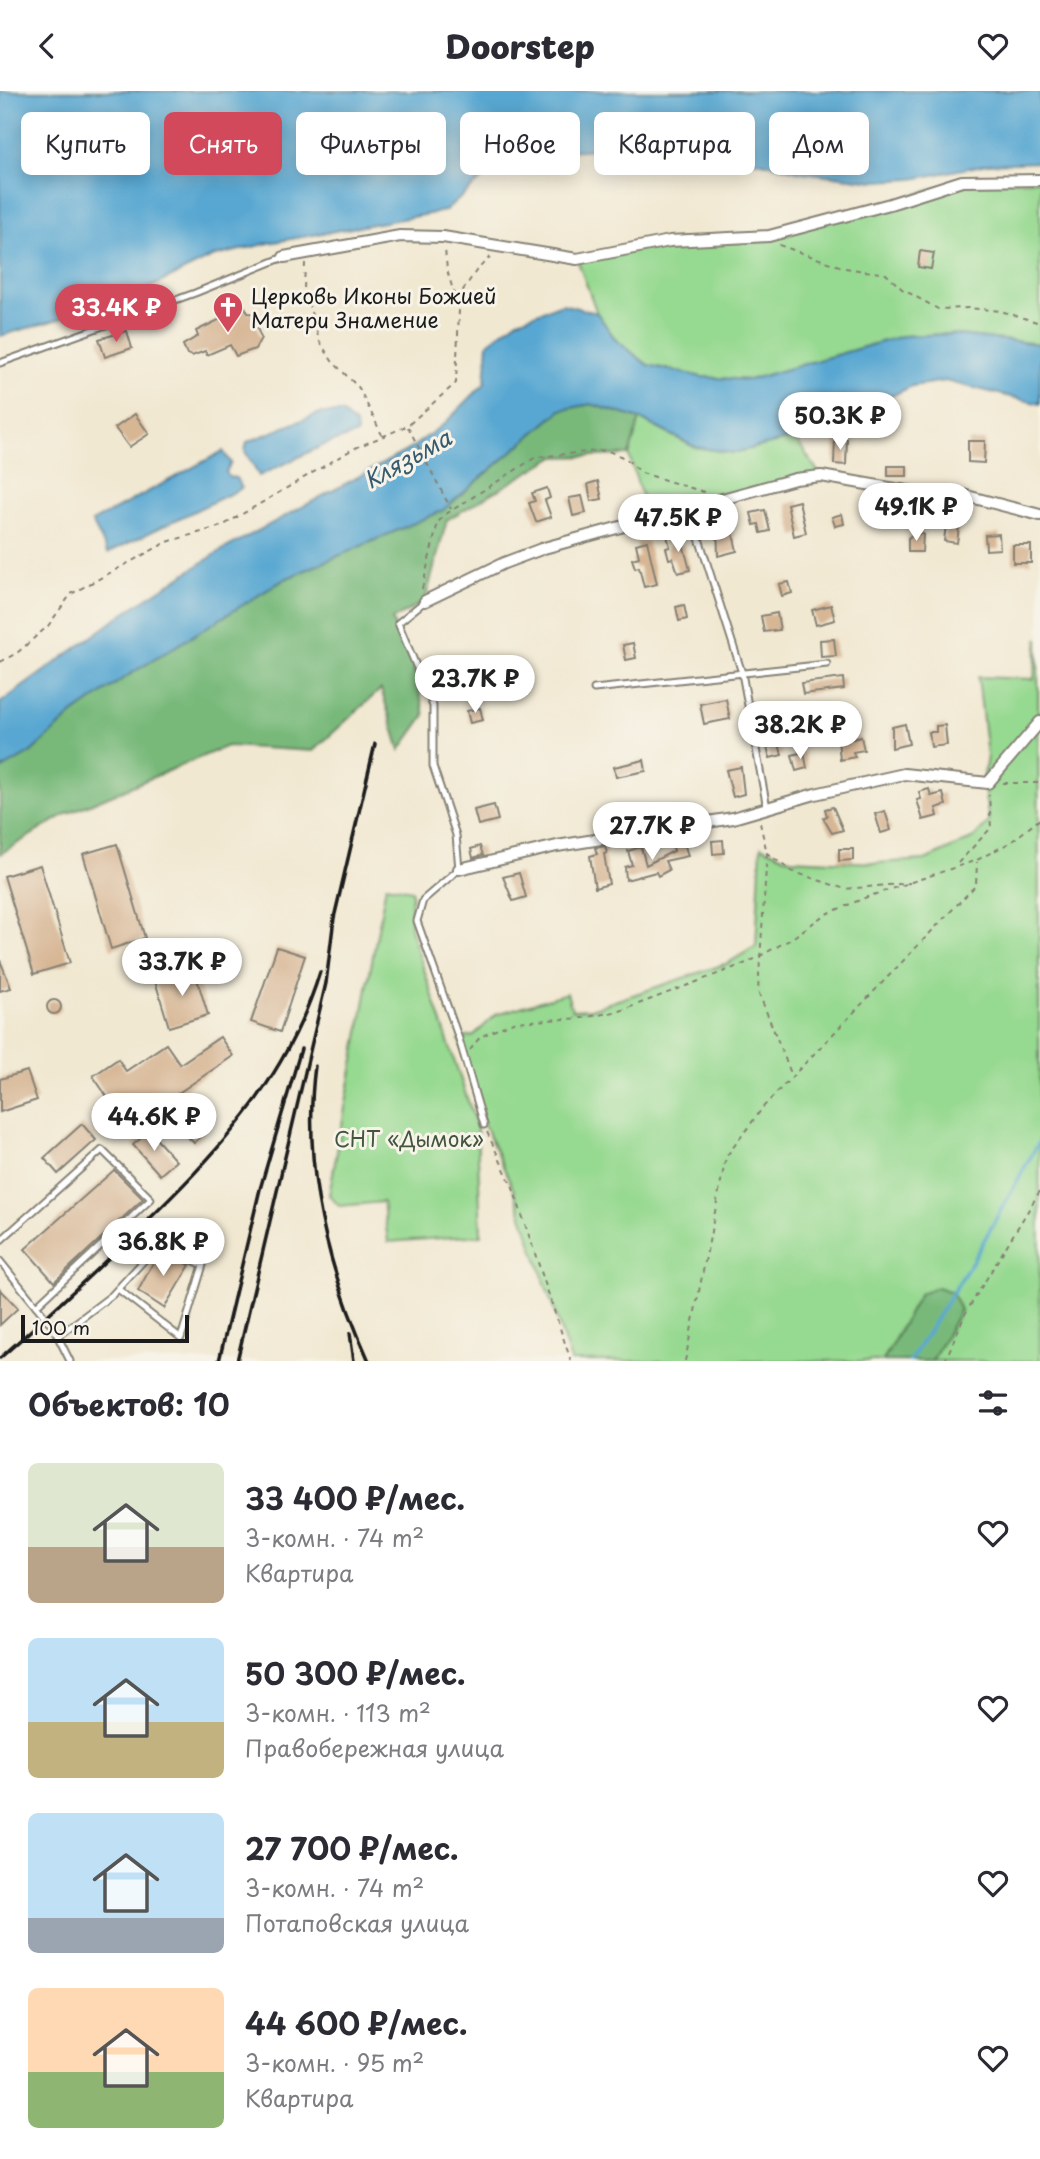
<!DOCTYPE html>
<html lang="ru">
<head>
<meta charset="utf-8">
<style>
  :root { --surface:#fff; --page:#f7f7f7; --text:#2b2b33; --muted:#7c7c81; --accent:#d1495b }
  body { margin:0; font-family:"Playpen Sans",sans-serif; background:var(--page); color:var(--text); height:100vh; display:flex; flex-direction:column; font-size:26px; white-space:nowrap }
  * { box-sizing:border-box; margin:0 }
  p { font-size:23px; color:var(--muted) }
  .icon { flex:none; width:38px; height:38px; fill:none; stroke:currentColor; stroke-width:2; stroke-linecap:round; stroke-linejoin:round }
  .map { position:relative; height:1270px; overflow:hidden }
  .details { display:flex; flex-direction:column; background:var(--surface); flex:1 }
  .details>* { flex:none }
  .hud { position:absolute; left:21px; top:21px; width:999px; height:63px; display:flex; gap:14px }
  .scale { position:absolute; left:21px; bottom:18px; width:168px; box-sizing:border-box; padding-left:7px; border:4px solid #1c1c1c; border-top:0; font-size:19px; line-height:24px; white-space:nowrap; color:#1c1c1c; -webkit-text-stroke:5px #f7f3e8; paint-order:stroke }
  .price { position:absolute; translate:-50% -60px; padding:0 16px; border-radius:24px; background:#fff; color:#222; font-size:23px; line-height:46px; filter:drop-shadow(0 2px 4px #0008) }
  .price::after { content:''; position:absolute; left:50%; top:42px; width:21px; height:16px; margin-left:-10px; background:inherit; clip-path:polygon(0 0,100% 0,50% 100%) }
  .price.active { background:var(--accent); color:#fff }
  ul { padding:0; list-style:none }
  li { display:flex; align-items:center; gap:21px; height:175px; padding:0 28px }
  li span { display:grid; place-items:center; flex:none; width:196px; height:140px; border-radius:10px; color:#555 }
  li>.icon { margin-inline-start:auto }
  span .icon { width:84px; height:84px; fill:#fffc; stroke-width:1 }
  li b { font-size:30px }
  h2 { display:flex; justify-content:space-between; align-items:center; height:84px; padding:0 28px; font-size:30px }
  .pill { padding:0 24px; border-radius:10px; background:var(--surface); box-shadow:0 4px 18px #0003; font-size:24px; line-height:63px }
  .pill.active { background:var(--accent); color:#fff }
  header { display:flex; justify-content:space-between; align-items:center; height:91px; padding:0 28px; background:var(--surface); font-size:32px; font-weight:800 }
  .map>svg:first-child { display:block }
  .green { fill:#96d990; stroke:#597a56; stroke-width:2 }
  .forest { fill:#78b97a; stroke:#4a6a4b; stroke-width:2 }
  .water { fill:#59a7d2; stroke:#3a6277; stroke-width:2 }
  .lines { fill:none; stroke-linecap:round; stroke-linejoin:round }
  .stream { stroke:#59a7d2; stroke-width:3.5 }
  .building { fill:#d7b694 }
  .lane-casing { stroke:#868276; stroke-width:9 }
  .street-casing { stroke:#868276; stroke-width:14 }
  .path { stroke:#868276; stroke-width:2; stroke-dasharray:5 5; stroke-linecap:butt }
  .lane { stroke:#fff; stroke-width:5 }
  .street { stroke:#fff; stroke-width:10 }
  .rail { stroke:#1c1c1c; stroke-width:3.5 }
  .labels { text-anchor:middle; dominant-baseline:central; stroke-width:6; stroke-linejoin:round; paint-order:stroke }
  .poi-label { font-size:21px; fill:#1c1c1c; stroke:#f7f3e8; text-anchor:start }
  .park-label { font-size:21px; fill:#41553f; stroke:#f7f3e8 }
  .water-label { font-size:23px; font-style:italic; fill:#375b6e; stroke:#f7f3e8 }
</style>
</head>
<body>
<header><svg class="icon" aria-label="back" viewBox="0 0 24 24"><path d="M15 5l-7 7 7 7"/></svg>Doorstep<svg class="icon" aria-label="heart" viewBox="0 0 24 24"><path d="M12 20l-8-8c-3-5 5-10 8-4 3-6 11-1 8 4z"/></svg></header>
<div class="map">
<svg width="1040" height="1270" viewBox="0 0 1040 1270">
  <rect width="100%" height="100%" fill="#f7f3e8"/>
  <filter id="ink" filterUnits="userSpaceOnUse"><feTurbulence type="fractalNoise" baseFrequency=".0143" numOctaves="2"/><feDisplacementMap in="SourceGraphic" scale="14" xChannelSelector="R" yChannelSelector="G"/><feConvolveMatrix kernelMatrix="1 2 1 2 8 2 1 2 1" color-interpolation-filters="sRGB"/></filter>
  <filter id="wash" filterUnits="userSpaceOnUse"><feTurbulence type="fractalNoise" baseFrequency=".00686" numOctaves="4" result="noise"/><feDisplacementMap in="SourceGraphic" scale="28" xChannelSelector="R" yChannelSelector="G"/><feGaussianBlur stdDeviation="1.57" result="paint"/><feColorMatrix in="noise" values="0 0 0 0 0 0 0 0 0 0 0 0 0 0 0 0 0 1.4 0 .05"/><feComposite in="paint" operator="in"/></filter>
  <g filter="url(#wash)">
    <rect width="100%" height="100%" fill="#f1e8d1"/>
    <g class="green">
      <polygon points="1040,89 1040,253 950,243 902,245 749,289 702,286 648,274 616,249 597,222 577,168 670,150 769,145 962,90"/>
      <polygon points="640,328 694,356 733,362 795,347 821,385 648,426 629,364"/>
      <polygon points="1038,547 1040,1270 932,1270 960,1219 920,1202 883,1270 571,1270 513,1097 484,1034 459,948 474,944 497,923 567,902 572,919 591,918 728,872 756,855 761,755 790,768 876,772 925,769 974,747 989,731 983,691 987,665 978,586 1034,588"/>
      <polygon points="386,794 412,799 410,837 477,1037 481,1144 388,1151 383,1111 339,1115 329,1104"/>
    </g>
    <g class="forest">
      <polygon points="591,313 640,328 629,364 554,366 447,429 425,510 392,529 413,575 425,624 400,659 381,598 313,660 227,655 66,723 0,763 0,679 30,662 73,623 124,587 285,488 442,420 561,319"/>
      <polygon points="937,1196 952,1201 960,1219 932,1270 883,1270 920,1202"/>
    </g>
    <g class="water">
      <polygon points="0,0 1040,0 1040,71 988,73 913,88 875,90 801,81 762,71 678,59 636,56 564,60 494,78 445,120 269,152 212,166 123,210 0,245"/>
      <polygon points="562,213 597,222 616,249 648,274 702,286 749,289 902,245 950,243 1040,253 1040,313 945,290 912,295 842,329 795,347 733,362 695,356 640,328 591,313 561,319 442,420 285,488 124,587 73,623 30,662 0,679 0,612 130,518 222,459 410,358 445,332 485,292 488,252 518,229"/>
      <polygon points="320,322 342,322 356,334 357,343 326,353 259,385 245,360 247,351"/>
      <polygon points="223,360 231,372 226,381 229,386 236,387 242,397 108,462 92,431"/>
    </g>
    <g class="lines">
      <polyline class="stream" points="910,1270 973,1169 1040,1049"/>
    </g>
    <g id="blocks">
      <g class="building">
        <polygon points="920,160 934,162 931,178 918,176"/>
        <polygon points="245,216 248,222 258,223 261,229 257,237 261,247 255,258 236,265 230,254 207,264 205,260 192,265 187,263 183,254 198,245 196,240"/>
        <polygon points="127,240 132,257 105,266 99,248"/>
        <polygon points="135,323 149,343 129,356 115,337"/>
        <polygon points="835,347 847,348 846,374 834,373"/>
        <polygon points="968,350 985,350 984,372 968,371"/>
        <rect x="888" y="375" width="19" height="10"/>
        <polygon points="598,390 602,408 591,410 588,393"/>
        <polygon points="547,397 550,407 545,409 551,426 536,431 529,412 535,410 532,402"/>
        <polygon points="582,405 586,422 573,425 569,407"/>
        <polygon points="799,410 806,442 794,445 787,413"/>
        <polygon points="765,419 770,440 761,442 759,433 754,434 751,422"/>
        <polygon points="842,423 844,433 835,435 832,426"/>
        <polygon points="734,427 736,437 732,438 737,460 718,465 717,431"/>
        <polygon points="946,434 959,436 957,452 944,450"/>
        <polygon points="677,442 680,454 683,453 690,479 678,482 673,467 669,468 666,457 670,456 667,445"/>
        <polygon points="914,443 923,443 922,461 908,461 908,447"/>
        <polygon points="999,443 1000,458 986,459 985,444"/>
        <polygon points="647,450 657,493 644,496 639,476 635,477 632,468 639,466 636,453"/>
        <rect x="1013" y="454" width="18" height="18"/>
        <polygon points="789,491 792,502 782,505 779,493"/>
        <polygon points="684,514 687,528 679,530 676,516"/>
        <polygon points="831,514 835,529 816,534 812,519"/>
        <polygon points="777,522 780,539 764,541 761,525"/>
        <polygon points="834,548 836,565 821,566 820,549"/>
        <polygon points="633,552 636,567 626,569 623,554"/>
        <polygon points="843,587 844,598 803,603 801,592"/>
        <polygon points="726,608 730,628 704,633 700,613"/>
        <polygon points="480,617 483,629 470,632 467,620"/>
        <polygon points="905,633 909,653 892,657 892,636"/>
        <polygon points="945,634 947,654 931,656 929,641 936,641 936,635"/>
        <polygon points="851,635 853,648 861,646 864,659 853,661 855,666 840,669 837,638"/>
        <polygon points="779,653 782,664 770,667 767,656"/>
        <polygon points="804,661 807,677 796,680 792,664"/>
        <polygon points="644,669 646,680 616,686 614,676"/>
        <polygon points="741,676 744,703 733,706 726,679"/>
        <polygon points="929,698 931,705 943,702 946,714 936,717 938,725 923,729 917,709 921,708 919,701"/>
        <polygon points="494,714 498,729 478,734 474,719"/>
        <polygon points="833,716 843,739 832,742 823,727 827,725 825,718"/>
        <polygon points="885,720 891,739 881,742 875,723"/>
        <polygon points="723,749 724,762 713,763 712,750"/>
        <polygon points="681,751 682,755 685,755 688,765 665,770 669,779 658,785 656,781 626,789 625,776 632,774 628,760 641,756 646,774 674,760 672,753"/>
        <polygon points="117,753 145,847 111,858 83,763"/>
        <polygon points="480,755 483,764 473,767 471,758"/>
        <polygon points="605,755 607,762 604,763 609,793 595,797 590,765 597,763 595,757"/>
        <polygon points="839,758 853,758 853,769 839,770"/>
        <polygon points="40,774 70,872 34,883 4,785"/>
        <polygon points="519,782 526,806 513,810 503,786"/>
        <polygon points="277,856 305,865 280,941 251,931"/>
        <polygon points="0,869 11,897 0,900"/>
        <polygon points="194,878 208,924 169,936 155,890"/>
        <circle cx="54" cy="916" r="7"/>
        <polygon points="220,946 233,965 128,1036 93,985 118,968 126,980 166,953 180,973"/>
        <polygon points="27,980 37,1009 0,1021 0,988"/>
        <polygon points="191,1026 205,1042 194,1052 179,1037"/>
        <polygon points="82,1033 96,1049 58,1083 44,1067"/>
        <polygon points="149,1040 176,1070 160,1084 133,1054"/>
        <polygon points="114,1079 143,1108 54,1191 25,1158"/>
        <polygon points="160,1159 190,1174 164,1217 138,1200"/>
        <polygon points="0,1198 18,1217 0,1234"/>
      </g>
    </g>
  </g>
  <g filter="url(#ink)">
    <use href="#blocks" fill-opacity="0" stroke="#868276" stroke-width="2"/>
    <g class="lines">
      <g class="lane-casing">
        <g id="lane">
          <polyline points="0,272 195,202 284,166"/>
          <polyline points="689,416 742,582 767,717"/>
          <polyline points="425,510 398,532 433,615 433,675 456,744 459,778 423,809 417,830 459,948 484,1034"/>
          <polyline points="594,598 827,573"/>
          <polyline points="0,1150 102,1059 151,1108 36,1215"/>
          <polyline points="0,1170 53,1236 70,1270"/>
          <polyline points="58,1245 112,1204 159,1153 203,1174 181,1247 118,1198"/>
        </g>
      </g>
      <g class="street-casing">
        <g id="street">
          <polyline points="284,166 400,145 443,146 577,168 670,150 769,145 890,113 962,90 1040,89"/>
          <polyline points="425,510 504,472 544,457 795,388 821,385 930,404 959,403 1040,424"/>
          <polyline points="459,778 557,755 733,727 815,703 904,683 988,692 1040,631"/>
        </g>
      </g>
      <g class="path">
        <polyline points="779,154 845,177 886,183 902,198 938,218 969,217 1001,220 1040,232"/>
        <polyline points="305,172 304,198 320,251 332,270 359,297 382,344"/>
        <polyline points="457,208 476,180 490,166"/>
        <polyline points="408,336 451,418"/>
        <polyline points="422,498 438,431 446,423 536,366 606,359 625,367 642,382 704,401"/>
        <polyline points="0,571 17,562 48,535 71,503 167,451 222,435 353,358 407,335 456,292 459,219 447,179 445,158"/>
        <polyline points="1003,692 1040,692"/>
        <polyline points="760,732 767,762 791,780 845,798 910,792"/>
        <polyline points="767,762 758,900 792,985"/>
        <polyline points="958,772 991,737 989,704"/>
        <polyline points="470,959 480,946 513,931 582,927 620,920 749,871 791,848 824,824 867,806 977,769 1011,751 1040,728"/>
        <polyline points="487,1041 513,1097 571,1270"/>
        <polyline points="685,1270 726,1066 764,1015 976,794 977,771"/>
        <polyline points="945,1270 965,1223 1040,1100"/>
      </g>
      <use href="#lane" class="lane"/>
      <use href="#street" class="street"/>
      <g class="rail">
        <path d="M315,975C302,1077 327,1177 369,1270"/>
        <polyline points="350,1242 354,1270"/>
        <path d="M0,1267C47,1226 92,1183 137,1140C217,1062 286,991 320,881"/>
        <polyline points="219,1270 260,1098 301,958"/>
        <polyline points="237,1270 326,892 334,827 375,653"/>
      </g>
    </g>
  </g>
  <defs>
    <g id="church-pin" transform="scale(1.575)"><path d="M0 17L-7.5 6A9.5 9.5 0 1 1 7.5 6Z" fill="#d1495b" stroke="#f7f3e8"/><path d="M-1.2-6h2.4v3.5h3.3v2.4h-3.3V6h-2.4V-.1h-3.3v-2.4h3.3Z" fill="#fff"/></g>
  </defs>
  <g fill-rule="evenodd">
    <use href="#church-pin" x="228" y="216"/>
  </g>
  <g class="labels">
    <g class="poi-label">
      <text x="251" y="204">Церковь Иконы Божией<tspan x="251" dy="24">Матери Знамение</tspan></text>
    </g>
    <g class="park-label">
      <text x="409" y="1047">СНТ «Дымок»</text>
    </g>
    <g class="water-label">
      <text transform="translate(407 367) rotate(-29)">Клязьма</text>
    </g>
  </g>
</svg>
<div class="scale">100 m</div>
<b class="price active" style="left:116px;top:253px">33.4K ₽</b>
<b class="price" style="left:840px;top:361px">50.3K ₽</b>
<b class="price" style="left:916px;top:452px">49.1K ₽</b>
<b class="price" style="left:678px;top:463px">47.5K ₽</b>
<b class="price" style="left:475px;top:624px">23.7K ₽</b>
<b class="price" style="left:800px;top:670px">38.2K ₽</b>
<b class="price" style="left:652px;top:771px">27.7K ₽</b>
<b class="price" style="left:182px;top:907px">33.7K ₽</b>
<b class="price" style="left:154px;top:1062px">44.6K ₽</b>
<b class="price" style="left:163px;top:1187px">36.8K ₽</b>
<div class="hud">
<a class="pill">Купить</a>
<a class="pill active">Снять</a>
<a class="pill">Фильтры</a>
<a class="pill">Новое</a>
<a class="pill">Квартира</a>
<a class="pill">Дом</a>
</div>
</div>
<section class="details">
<h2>Объектов: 10<svg class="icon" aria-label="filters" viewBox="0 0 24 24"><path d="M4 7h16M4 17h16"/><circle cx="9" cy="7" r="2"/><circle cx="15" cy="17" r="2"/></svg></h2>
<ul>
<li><span style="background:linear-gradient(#dfe7d0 60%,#b9a48a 0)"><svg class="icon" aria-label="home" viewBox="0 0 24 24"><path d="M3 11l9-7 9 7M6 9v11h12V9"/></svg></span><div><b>33 400 ₽/мес.</b><p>3-комн. · 74 m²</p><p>Квартира</p></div><svg class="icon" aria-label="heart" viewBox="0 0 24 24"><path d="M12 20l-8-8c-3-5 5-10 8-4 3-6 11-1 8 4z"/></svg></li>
<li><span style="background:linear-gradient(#bfe0f5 60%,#c2b280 0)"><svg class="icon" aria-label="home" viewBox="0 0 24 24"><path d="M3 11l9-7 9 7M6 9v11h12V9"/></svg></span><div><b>50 300 ₽/мес.</b><p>3-комн. · 113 m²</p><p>Правобережная улица</p></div><svg class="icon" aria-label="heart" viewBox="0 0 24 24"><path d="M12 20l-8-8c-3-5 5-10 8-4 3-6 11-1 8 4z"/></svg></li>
<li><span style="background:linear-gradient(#bfe0f5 75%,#9aa5b1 0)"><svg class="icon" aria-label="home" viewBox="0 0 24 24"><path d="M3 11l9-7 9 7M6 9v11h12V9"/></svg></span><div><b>27 700 ₽/мес.</b><p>3-комн. · 74 m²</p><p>Потаповская улица</p></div><svg class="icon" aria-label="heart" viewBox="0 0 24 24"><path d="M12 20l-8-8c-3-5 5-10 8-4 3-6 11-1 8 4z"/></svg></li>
<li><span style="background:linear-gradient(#ffd9b3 60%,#8fb573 0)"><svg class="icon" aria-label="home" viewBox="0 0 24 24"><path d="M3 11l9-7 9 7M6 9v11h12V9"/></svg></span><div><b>44 600 ₽/мес.</b><p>3-комн. · 95 m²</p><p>Квартира</p></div><svg class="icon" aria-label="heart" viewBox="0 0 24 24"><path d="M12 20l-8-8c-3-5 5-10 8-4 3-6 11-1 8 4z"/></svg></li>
</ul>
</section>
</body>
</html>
